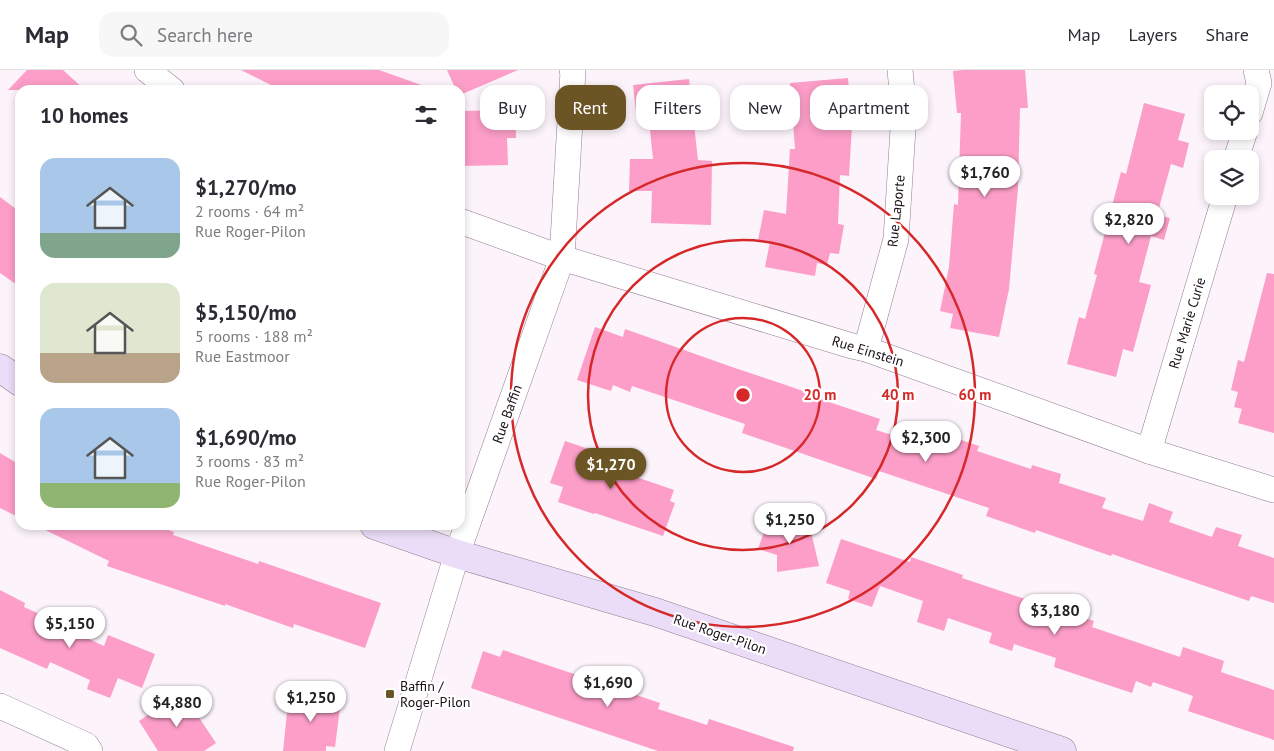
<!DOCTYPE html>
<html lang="en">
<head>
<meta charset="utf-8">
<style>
  :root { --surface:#fff; --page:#f7f7f7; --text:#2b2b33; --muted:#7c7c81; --line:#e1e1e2; --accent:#6c5525 }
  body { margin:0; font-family:"PT Sans",sans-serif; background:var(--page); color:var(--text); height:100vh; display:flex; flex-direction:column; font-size:19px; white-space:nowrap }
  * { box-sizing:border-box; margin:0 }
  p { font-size:16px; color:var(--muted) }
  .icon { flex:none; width:28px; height:28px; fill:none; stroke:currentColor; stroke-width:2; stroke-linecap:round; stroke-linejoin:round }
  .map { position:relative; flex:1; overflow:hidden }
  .drawer { position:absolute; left:15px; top:15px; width:450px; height:445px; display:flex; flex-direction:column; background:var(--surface); border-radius:15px; box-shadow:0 2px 8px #0003 }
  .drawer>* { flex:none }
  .banner { position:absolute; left:480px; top:15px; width:475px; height:45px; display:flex; gap:10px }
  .tools { position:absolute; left:1204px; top:15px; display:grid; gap:10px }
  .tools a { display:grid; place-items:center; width:55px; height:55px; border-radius:10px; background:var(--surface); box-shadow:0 2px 8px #0003; font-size:25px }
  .price { position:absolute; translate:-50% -42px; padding:0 11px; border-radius:18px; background:#fff; color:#222; font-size:16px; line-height:32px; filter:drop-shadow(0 1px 2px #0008) }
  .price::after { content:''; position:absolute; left:50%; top:30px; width:15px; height:11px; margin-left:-8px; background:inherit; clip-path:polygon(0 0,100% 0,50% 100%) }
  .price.on { background:var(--accent); color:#fff }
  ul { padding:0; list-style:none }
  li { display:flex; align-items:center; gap:15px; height:125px; padding:0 25px }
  li span { display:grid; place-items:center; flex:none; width:140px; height:100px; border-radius:15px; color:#555 }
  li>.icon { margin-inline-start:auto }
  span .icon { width:60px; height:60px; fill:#fffc; stroke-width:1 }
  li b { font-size:21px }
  h2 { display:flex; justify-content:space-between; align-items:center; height:60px; padding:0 25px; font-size:21px }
  .pill { padding:0 18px; border-radius:15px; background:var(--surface); box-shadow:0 2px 8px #0003; font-size:18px; line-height:45px }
  .pill.on { background:var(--accent); color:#fff }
  header { display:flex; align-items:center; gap:30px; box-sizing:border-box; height:70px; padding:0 25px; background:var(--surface); border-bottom:1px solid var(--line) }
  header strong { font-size:24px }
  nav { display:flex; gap:28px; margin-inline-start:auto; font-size:18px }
  .search { width:350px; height:45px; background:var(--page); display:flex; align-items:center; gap:12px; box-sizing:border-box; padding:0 18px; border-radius:15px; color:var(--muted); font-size:19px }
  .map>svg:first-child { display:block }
  .building { fill:#fc9ec8 }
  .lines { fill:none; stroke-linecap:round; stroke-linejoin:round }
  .street-casing { stroke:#927d90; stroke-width:26 }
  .secondary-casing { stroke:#927d90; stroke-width:29 }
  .street { stroke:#fff; stroke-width:25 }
  .secondary { stroke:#ebddf8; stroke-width:28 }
  .ring { fill:none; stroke:#d62828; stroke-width:2.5 }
  .poi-dot { fill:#6c5525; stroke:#fff; stroke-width:2 }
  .labels { text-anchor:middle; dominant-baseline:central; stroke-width:4.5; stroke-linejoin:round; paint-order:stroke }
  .street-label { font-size:14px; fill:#181017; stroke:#fff }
  .poi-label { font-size:14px; fill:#181017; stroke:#fff; text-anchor:start }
  .centre { fill:#d62828; stroke:#fff; stroke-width:2.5 }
  .ring-label { font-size:15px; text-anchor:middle; font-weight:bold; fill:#d62828; stroke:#fff; stroke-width:4.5; stroke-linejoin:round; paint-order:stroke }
</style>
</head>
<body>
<header>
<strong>Map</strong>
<div class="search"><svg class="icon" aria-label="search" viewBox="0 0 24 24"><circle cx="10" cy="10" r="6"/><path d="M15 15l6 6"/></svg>Search here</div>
<nav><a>Map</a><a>Layers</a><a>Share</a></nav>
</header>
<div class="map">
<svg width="1274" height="681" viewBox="0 0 1274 681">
  <rect width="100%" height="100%" fill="#fcf3fb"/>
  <g class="building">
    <polygon points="27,0 63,0 85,20 8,20"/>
    <polygon points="241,0 379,0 427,17 426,20 281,20"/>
    <polygon points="447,0 518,0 460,25 460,20 456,20"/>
    <polygon points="963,0 1025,0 1028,38 1020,38 1018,118 1009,219 999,267 950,258 953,244 940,241 949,197 954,134 958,135 961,43 957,43 953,1"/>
    <polygon points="848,8 852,55 849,106 840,105 838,154 844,155 839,184 830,183 827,195 817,193 815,206 765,197 770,172 758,170 764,140 786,144 790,79 795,79 790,13"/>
    <polygon points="689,9 691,31 704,29 706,53 694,54 698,90 712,91 711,155 651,153 652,121 629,121 630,89 653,89 648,41 636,42 633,15"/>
    <polygon points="1144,33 1185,44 1178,70 1189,73 1183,98 1171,94 1157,145 1170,148 1164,170 1151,166 1139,212 1151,215 1133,282 1123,279 1116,307 1067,294 1079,247 1085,249 1097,205 1094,204 1121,102 1126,104"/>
    <polygon points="515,40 516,68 507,68 508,95 461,96 460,41"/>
    <polygon points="0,127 20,142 20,217 0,203"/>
    <polygon points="1267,203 1274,204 1274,363 1238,353 1242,339 1234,337 1238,322 1231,320 1238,290 1244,292"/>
    <polygon points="595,257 623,267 625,259 729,296 818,326 817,328 880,349 876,360 918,373 923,357 979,376 977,381 1031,399 1032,395 1061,404 1059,413 1106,428 1102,438 1143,451 1149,433 1173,442 1169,452 1212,467 1216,457 1242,465 1238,476 1274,488 1274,533 1251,526 1249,531 1112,484 1111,486 1036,460 1035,463 986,446 989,438 879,401 876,409 742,363 745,354 632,316 630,322 613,315 611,321 577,310"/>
    <polygon points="565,371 613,387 610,398 674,420 670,431 675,433 663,466 595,443 594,444 558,432 563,417 550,413"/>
    <polygon points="0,383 20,395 20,448 0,438"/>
    <polygon points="784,448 802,454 809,453 819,496 777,502 777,485 758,479 767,453 781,458"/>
    <polygon points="35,455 154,455 174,462 173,465 258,494 259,491 381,533 365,578 294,554 293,558 225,534 225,536 107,496 109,491"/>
    <polygon points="841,469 910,492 911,487 963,505 962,508 1064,542 1064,541 1094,551 1092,557 1180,587 1183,577 1224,591 1221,602 1274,620 1274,670 1188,641 1193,626 1153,612 1151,617 1136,611 1132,623 1054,597 1056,588 1014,574 1012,581 989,573 992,563 948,548 944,561 917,552 923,531 880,516 872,537 848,529 850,521 826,513"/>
    <polygon points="0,520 25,533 24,537 66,556 65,558 104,576 108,565 155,584 142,618 118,608 110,628 87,619 90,610 50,592 47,599 0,578"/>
    <polygon points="503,580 660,633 658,639 707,655 709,649 794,677 793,681 658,681 471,618 483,581 500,587"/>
    <polygon points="182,622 216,673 204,681 158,681 139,651"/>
    <polygon points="289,624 341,629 335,677 326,676 326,681 283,681"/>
  </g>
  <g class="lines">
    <g class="street-casing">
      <g id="street">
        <polyline points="147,0 172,20"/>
        <polyline points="1250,43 1259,13 1256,0"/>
        <polyline points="1236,89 1245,61"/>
        <polyline points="460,151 562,188 852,276 866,279 1149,381 1274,420"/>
        <polyline points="866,279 896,169 904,43 900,0"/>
        <polyline points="1149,381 1225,126"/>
        <polyline points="0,636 86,675 90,681"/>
        <polyline points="397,681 457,484 562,188 573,1 572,0"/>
      </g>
    </g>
    <g class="secondary-casing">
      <g id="secondary">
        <polyline points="0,298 20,312"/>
        <polyline points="374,455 457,484 655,542 1062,681"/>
      </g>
    </g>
    <use href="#street" class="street"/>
    <use href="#secondary" class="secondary"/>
  </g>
  <g class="ring">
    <circle cx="743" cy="325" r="77"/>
    <circle cx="743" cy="325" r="155"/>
    <circle cx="743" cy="325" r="232"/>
  </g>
  <rect class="poi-dot" x="385" y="619" width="10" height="10" rx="2.5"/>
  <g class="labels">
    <g class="street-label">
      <text transform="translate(896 141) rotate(-84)">Rue Laporte</text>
      <text transform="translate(1187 253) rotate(-73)">Rue Marie Curie</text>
      <text transform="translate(868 281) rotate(17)">Rue Einstein</text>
      <text transform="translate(507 344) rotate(-70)">Rue Baffin</text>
      <text transform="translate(720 564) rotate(19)">Rue Roger-Pilon</text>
    </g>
    <g class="poi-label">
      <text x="400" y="616">Baffin /<tspan x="400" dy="16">Roger-Pilon</tspan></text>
    </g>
  </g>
  <circle cx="743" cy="325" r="8" class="centre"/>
  <g class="ring-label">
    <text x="820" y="330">20 m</text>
    <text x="898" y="330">40 m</text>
    <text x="975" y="330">60 m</text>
  </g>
</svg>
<div class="tools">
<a><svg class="icon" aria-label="locate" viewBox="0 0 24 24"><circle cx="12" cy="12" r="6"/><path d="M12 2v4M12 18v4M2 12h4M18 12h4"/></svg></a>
<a><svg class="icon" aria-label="layers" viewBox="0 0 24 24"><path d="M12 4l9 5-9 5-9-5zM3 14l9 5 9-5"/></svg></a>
</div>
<b class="price" style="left:985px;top:128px">$1,760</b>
<b class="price" style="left:1129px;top:175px">$2,820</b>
<b class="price" style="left:926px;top:393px">$2,300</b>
<b class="price on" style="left:611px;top:420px">$1,270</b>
<b class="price" style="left:790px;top:475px">$1,250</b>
<b class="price" style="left:1055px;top:566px">$3,180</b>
<b class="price" style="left:70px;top:579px">$5,150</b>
<b class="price" style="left:608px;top:638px">$1,690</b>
<b class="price" style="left:311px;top:653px">$1,250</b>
<b class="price" style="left:177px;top:658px">$4,880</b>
<div class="banner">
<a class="pill">Buy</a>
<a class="pill on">Rent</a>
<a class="pill">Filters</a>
<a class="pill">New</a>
<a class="pill">Apartment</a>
</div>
<section class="drawer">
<h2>10 homes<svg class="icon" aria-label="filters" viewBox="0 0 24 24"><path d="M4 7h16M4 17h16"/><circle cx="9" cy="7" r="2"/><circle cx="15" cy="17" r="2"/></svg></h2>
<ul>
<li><span style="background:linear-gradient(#a9c7e8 75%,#7fa58c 0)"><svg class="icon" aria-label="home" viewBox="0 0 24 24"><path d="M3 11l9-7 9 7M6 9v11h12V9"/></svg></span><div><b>$1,270/mo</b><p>2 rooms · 64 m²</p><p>Rue Roger-Pilon</p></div></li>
<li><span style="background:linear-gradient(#dfe7d0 70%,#b9a48a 0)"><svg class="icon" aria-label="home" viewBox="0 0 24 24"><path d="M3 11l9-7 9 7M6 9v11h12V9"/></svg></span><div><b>$5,150/mo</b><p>5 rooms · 188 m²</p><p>Rue Eastmoor</p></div></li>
<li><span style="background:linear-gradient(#a9c7e8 75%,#8fb573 0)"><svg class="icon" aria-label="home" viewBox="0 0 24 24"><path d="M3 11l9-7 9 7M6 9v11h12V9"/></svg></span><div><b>$1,690/mo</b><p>3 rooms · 83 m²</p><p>Rue Roger-Pilon</p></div></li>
</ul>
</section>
</div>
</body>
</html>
